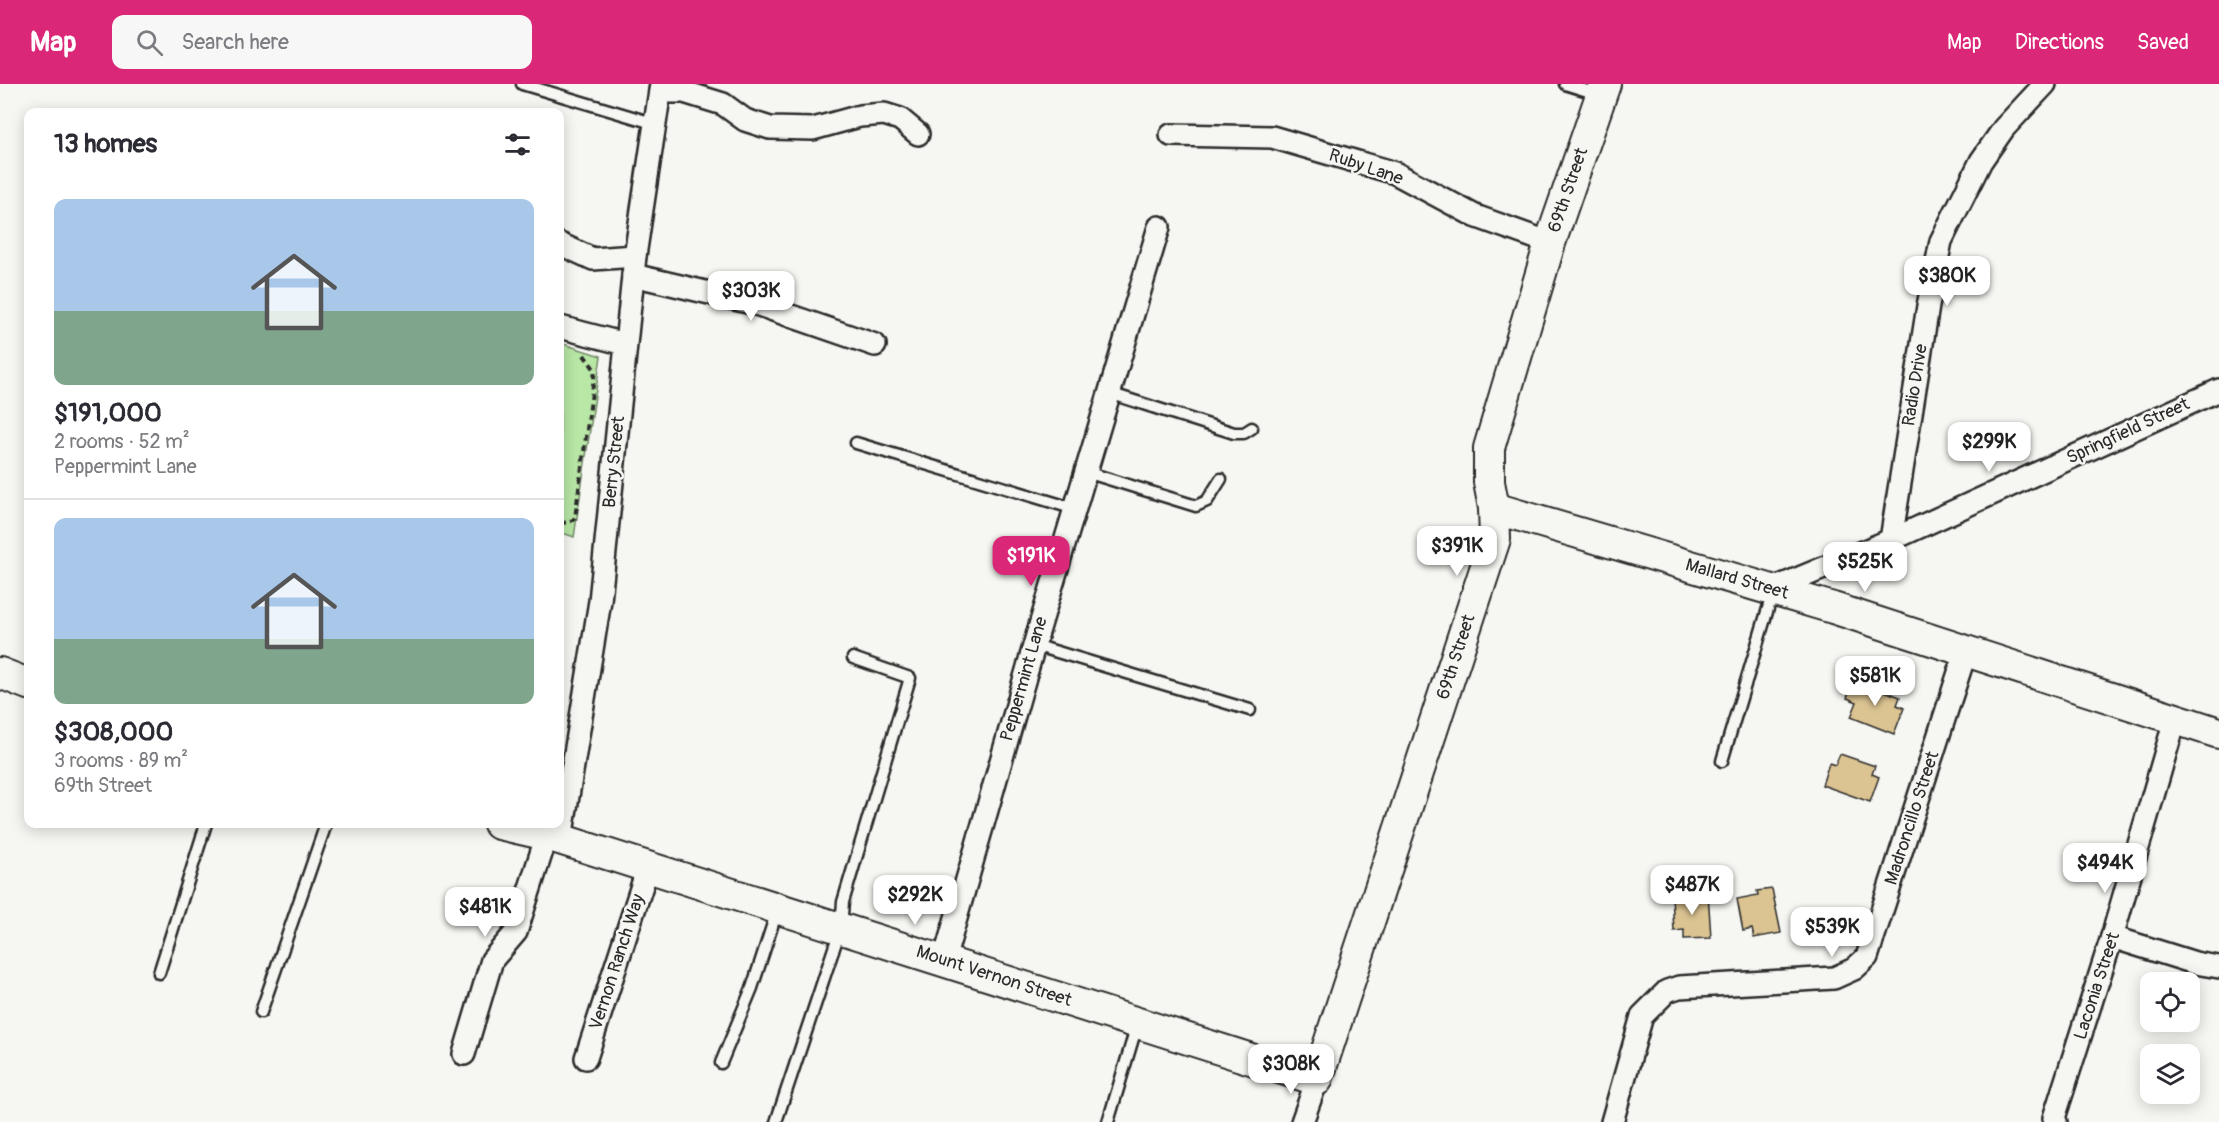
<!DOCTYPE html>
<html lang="en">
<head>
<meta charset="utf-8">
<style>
  :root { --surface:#fff; --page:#f7f7f7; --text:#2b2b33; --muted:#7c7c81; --line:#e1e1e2; --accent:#db2777 }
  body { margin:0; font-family:Pangolin,sans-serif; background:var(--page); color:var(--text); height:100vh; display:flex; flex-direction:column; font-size:22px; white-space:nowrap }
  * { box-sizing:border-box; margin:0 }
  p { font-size:20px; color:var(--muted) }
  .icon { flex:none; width:33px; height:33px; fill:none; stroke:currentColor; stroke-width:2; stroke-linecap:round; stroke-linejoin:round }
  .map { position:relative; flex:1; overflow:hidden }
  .sheet { position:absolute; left:24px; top:24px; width:540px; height:720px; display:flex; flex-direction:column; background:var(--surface); border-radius:12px; box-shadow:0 3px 15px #0003 }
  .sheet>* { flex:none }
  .tools { position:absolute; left:2140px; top:888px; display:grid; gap:12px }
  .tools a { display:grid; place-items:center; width:60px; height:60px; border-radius:12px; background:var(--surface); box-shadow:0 3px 15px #0003; font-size:30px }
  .price { position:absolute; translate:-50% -51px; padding:0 14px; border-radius:12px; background:#fff; color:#222; font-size:20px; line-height:39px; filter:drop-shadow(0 2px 3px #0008) }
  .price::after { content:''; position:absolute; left:50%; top:36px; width:18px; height:14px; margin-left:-9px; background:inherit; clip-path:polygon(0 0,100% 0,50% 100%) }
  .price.current { background:var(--accent); color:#fff }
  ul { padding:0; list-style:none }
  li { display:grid; align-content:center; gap:12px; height:318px; padding:0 30px }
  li+li { border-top:2px solid var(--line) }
  li span { display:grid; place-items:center; height:186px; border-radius:12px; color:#555 }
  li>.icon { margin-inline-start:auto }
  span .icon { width:108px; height:108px; fill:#fffc; stroke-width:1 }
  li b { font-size:26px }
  h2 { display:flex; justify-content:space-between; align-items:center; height:72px; padding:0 30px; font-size:26px }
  header { display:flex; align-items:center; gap:36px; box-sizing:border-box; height:84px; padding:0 30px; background:var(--accent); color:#fff }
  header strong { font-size:28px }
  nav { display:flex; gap:33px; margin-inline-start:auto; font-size:21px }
  .search { width:420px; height:54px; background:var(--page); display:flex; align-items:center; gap:15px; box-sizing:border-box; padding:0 21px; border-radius:12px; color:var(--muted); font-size:22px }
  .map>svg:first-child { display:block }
  .green { fill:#b8e7a6; stroke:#728968; stroke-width:1.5 }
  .building { fill:#dcc492; stroke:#2b2b2b; stroke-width:1.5 }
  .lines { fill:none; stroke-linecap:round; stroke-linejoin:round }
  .lane-casing { stroke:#2b2b2b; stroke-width:15 }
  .street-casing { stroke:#2b2b2b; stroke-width:26 }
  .secondary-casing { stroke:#2b2b2b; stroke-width:34 }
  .path { stroke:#2b2b2b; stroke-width:4; stroke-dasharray:6 4.5; stroke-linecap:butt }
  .lane { stroke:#f6f6f2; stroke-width:10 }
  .street { stroke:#f6f6f2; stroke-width:21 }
  .secondary { stroke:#f6f6f2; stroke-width:30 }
  .labels { text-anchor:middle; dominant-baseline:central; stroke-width:5; stroke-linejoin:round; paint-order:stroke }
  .street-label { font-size:18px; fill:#2b2b2b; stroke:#f6f6f2 }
</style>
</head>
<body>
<header>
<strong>Map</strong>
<div class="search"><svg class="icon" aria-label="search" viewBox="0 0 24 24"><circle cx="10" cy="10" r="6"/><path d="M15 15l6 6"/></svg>Search here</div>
<nav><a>Map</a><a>Directions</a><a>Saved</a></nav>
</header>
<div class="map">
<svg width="2219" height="1038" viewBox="0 0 2219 1038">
  <rect width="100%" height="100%" fill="#f6f6f2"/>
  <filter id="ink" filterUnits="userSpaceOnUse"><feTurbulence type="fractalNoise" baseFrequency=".0167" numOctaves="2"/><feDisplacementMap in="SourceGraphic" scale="12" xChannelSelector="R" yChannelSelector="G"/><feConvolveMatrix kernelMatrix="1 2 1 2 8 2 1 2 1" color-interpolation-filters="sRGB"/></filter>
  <g filter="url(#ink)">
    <polygon class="green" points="560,259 601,272 574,453 560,448"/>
    <g class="building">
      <polygon points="1854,595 1900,613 1897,621 1904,624 1894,650 1851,633 1857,618 1847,614"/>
      <polygon points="1840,670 1875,682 1872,690 1879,693 1870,718 1822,701 1829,679 1835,681"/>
      <polygon points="1772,805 1781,849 1754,854 1752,845 1743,847 1737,815 1758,811 1757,807"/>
      <polygon points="1708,808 1711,854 1684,855 1684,846 1674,847 1672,813"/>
    </g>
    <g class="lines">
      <g class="lane-casing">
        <g id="lane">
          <polyline points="522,0 656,40"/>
          <polyline points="1565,0 1601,11"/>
          <polyline points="1109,309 1234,349 1244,349 1252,344"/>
          <polyline points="856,359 1075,425"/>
          <polyline points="1086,388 1196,422 1207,417 1221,395"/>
          <polyline points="1034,561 1250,626"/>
          <polyline points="1722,677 1773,508"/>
          <polyline points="159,889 206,740"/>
          <polyline points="261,928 326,740"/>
          <polyline points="721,979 752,904 777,827"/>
          <polyline points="776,1038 841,843 843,818 910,594 853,574"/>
          <polyline points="1108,1038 1137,941"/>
        </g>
      </g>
      <g class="street-casing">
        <g id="street">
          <polyline points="660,8 684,8 723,20 745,36 770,44 813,45 860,32 884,30 900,35 918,50"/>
          <polyline points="1171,51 1272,53 1395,89 1475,132 1550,159"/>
          <polyline points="560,160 593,175 635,172"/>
          <polyline points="633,191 756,220 875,261"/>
          <polyline points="560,243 625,260"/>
          <polyline points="1891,456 1928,222 1941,157 1981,77 2004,44 2045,0"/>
          <polyline points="1773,505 1891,456 2219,306"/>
          <polyline points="561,755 600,517 635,172 661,0"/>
          <polyline points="2112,853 2195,879 2219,883"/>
          <polyline points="944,876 1036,555 1159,143"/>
          <polyline points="464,970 492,876 516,848 547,751"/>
          <polyline points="586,974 648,783"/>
          <polyline points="1302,1038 1317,996"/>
          <polyline points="1612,1038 1642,932 1667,907 1679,903 1834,894 1854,885 1867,873 1966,567"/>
          <polyline points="2056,1038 2054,1034 2112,853 2175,636"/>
        </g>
      </g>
      <g class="secondary-casing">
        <g id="secondary">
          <polyline points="1494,424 1833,524 2219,649"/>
          <polyline points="0,589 28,600"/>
          <polyline points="499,740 547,751 1317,996 1495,455 1494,424 1489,398 1489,364 1550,159 1605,0"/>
        </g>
      </g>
      <polyline class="path" points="560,439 570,438 575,434 595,286 584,271"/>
      <use href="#lane" class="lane"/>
      <use href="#street" class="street"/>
      <use href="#secondary" class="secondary"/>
    </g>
  </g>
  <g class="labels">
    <g class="street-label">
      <text transform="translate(1366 83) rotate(19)">Ruby Lane</text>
      <text transform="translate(1568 106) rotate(-71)">69th Street</text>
      <text transform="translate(1915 301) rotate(-81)">Radio Drive</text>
      <text transform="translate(2128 347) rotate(-25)">Springfield Street</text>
      <text transform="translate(614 378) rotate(-84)">Berry Street</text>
      <text transform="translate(1737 495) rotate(16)">Mallard Street</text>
      <text transform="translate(1456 573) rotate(-72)">69th Street</text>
      <text transform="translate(1024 595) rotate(-74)">Peppermint Lane</text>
      <text transform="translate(1912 734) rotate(-72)">Madroncillo Street</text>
      <text transform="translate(617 878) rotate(-72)">Vernon Ranch Way</text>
      <text transform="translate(994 892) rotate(18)">Mount Vernon Street</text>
      <text transform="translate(2097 902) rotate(-72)">Laconia Street</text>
    </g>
  </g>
</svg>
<div class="tools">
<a><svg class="icon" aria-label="locate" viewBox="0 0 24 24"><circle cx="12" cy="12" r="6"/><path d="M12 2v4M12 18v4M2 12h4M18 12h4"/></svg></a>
<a><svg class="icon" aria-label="layers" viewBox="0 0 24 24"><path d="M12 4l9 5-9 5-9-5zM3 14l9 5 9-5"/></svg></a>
</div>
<b class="price" style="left:1947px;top:223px">$380K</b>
<b class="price" style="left:751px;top:238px">$303K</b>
<b class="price" style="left:1989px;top:389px">$299K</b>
<b class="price" style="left:1457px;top:493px">$391K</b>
<b class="price current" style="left:1031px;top:503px">$191K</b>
<b class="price" style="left:1865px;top:509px">$525K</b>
<b class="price" style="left:1875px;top:623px">$581K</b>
<b class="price" style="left:2105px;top:810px">$494K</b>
<b class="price" style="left:1692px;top:832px">$487K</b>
<b class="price" style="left:915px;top:842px">$292K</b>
<b class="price" style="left:485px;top:854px">$481K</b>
<b class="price" style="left:1832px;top:874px">$539K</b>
<b class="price" style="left:1291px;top:1011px">$308K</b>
<section class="sheet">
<h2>13 homes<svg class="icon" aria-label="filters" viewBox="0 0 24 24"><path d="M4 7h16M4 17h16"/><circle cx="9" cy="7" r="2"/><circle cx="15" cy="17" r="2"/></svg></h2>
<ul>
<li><span style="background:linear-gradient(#a9c7e8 60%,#7fa58c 0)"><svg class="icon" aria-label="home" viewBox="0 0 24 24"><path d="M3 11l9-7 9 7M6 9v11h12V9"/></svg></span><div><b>$191,000</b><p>2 rooms · 52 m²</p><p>Peppermint Lane</p></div></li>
<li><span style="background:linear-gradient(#a9c7e8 65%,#7fa58c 0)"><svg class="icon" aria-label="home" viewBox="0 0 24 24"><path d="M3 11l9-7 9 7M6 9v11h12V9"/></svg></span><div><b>$308,000</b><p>3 rooms · 89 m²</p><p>69th Street</p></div></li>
</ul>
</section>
</div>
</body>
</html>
